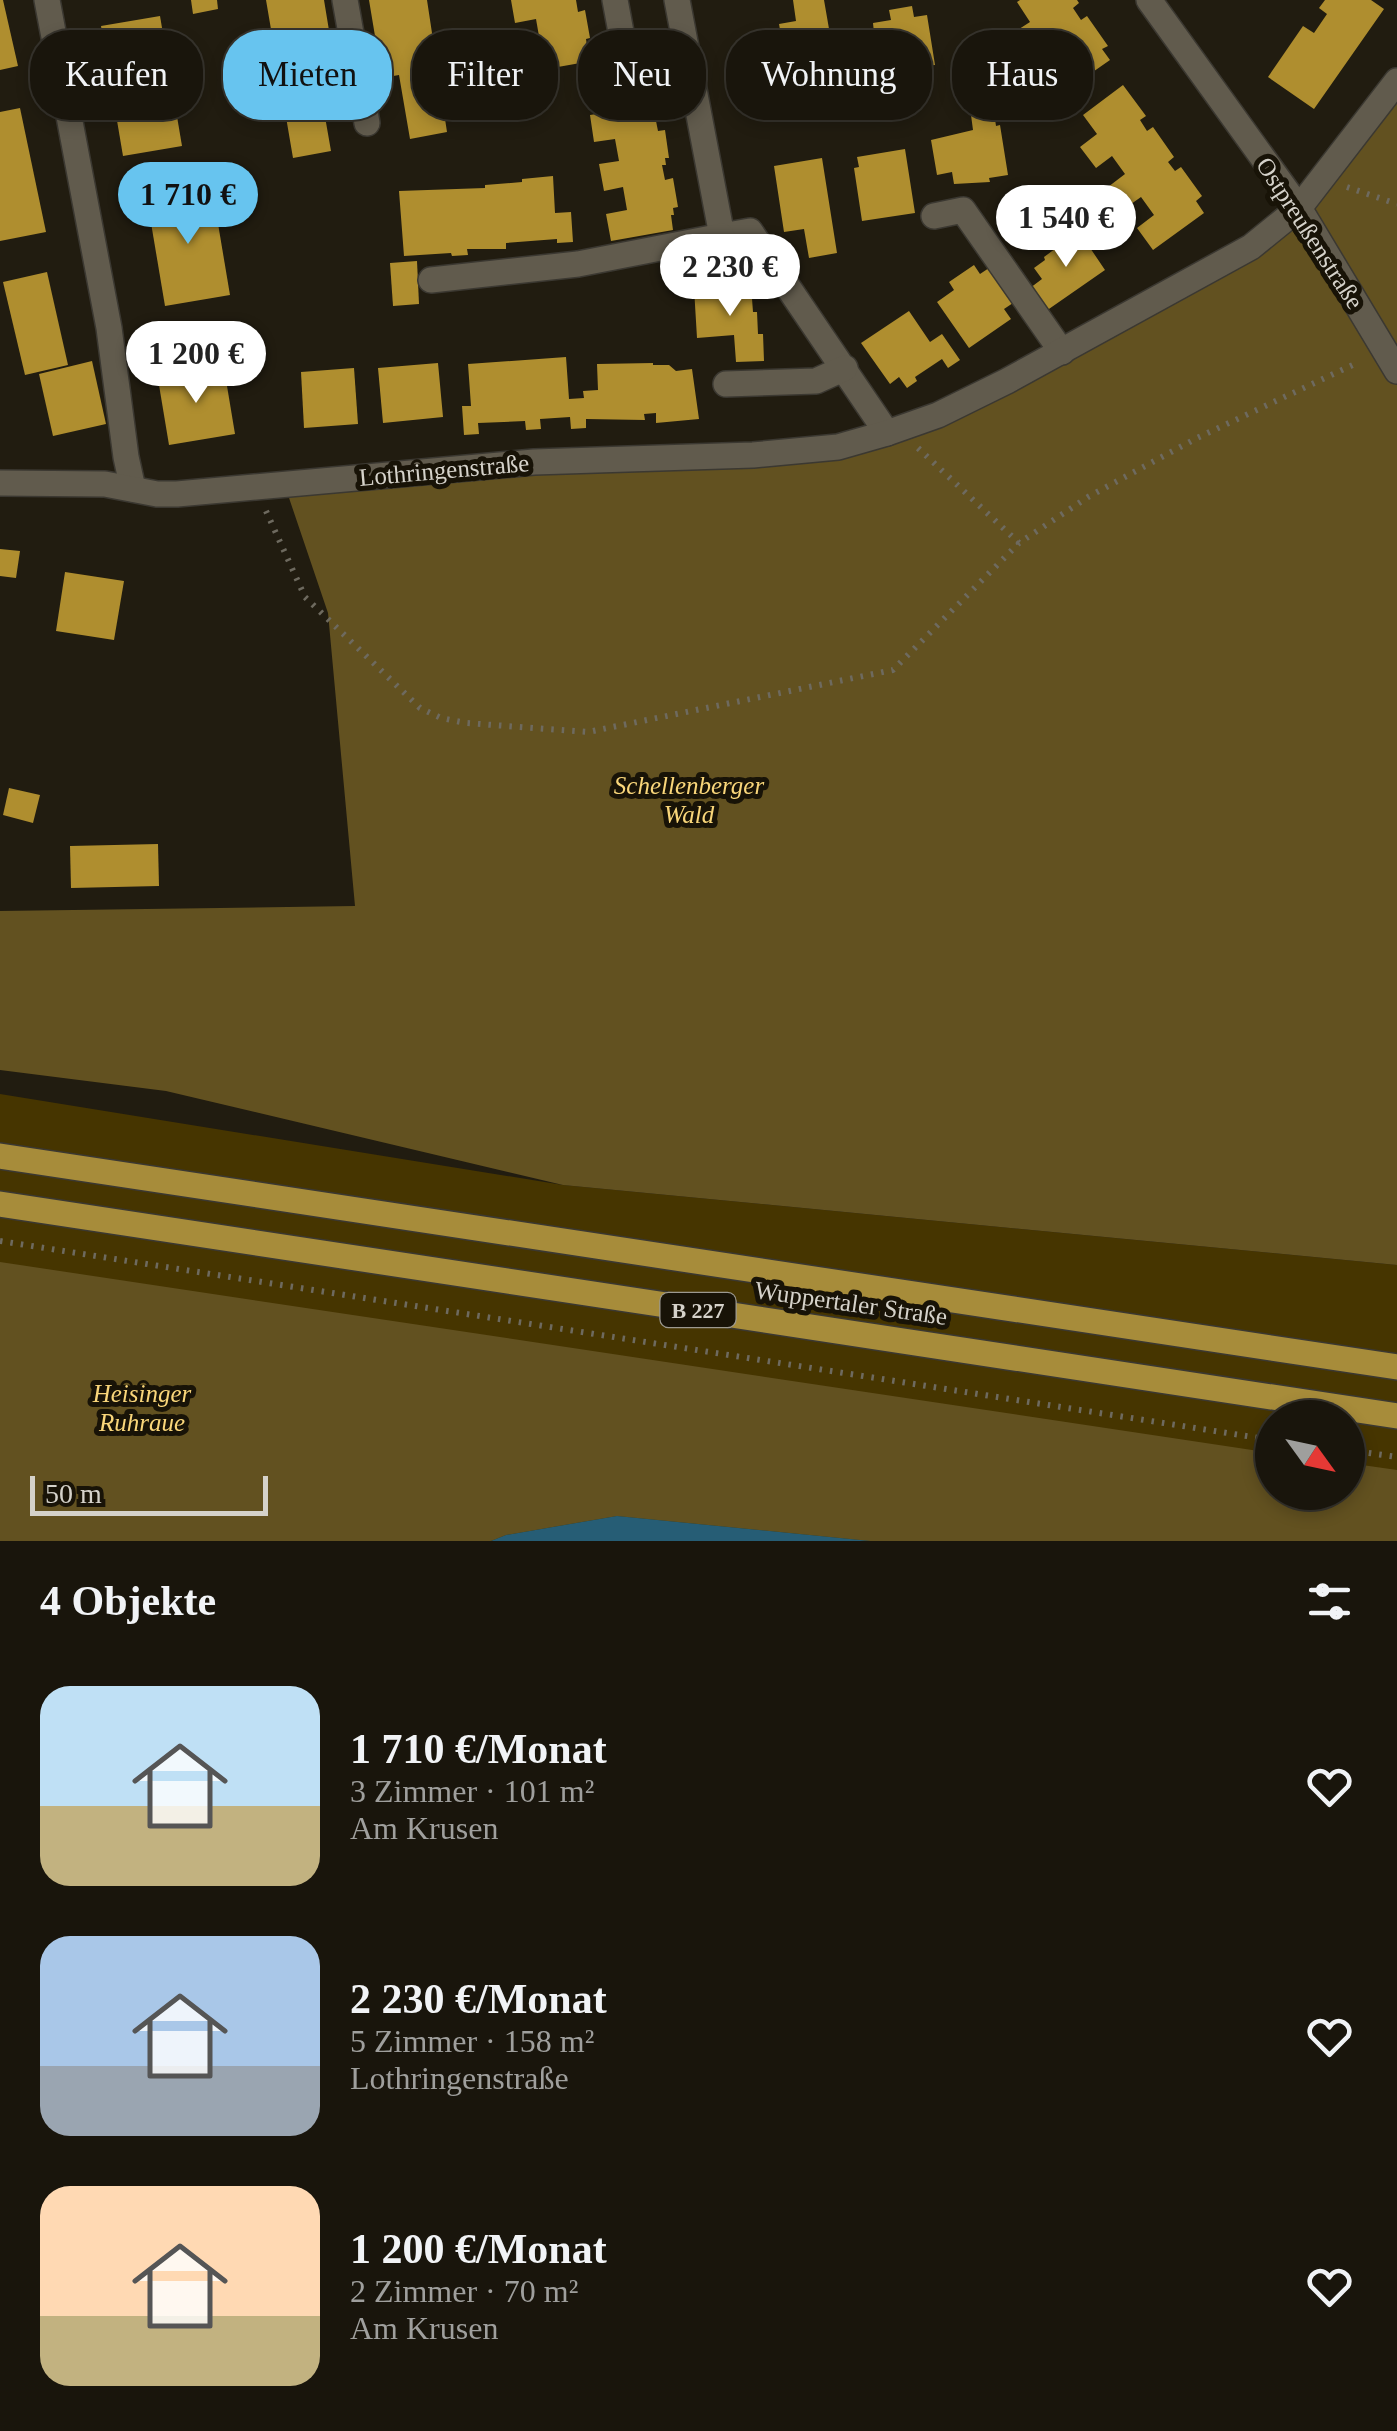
<!DOCTYPE html>
<html lang="de">
<head>
<meta charset="utf-8">
<style>
  :root { --surface:#19150c; --page:#221e15; --text:#f1f3f6; --muted:#9f9f9d; --line:#37342d; --accent:#67c4ef }
  body { margin:0; font-family:"Times New Roman",serif; background:var(--page); color:var(--text); height:100vh; display:flex; flex-direction:column; font-size:38px; white-space:nowrap }
  * { box-sizing:border-box; margin:0 }
  p { font-size:32px; color:var(--muted) }
  .icon { flex:none; width:55px; height:55px; fill:none; stroke:currentColor; stroke-width:2; stroke-linecap:round; stroke-linejoin:round }
  .map { position:relative; height:1541px; overflow:hidden }
  .sheet { display:flex; flex-direction:column; background:var(--surface); flex:1 }
  .sheet>* { flex:none }
  .guide { position:absolute; left:30px; top:30px; width:1338px; height:90px; display:flex; gap:20px }
  .needle { width:65px; rotate:123deg }
  .fabs { position:absolute; left:1255px; top:1400px; display:grid; gap:20px }
  .fabs a { display:grid; place-items:center; width:110px; height:110px; border-radius:50%; background:var(--surface); box-shadow:0 5px 15px #0003,0 0 0 2px var(--line); font-size:50px }
  .scale { position:absolute; left:30px; bottom:25px; width:238px; box-sizing:border-box; padding-left:10px; border:5px solid #d5d2ca; border-top:0; font-size:28px; line-height:35px; white-space:nowrap; color:#d5d2ca; -webkit-text-stroke:8px #181307; paint-order:stroke }
  .price { position:absolute; translate:-50% -85px; padding:0 22px; border-radius:35px; background:#fff; color:#222; font-size:32px; line-height:65px; filter:drop-shadow(0 2px 5px #0008) }
  .price::after { content:''; position:absolute; left:50%; top:60px; width:30px; height:22px; margin-left:-15px; background:inherit; clip-path:polygon(0 0,100% 0,50% 100%) }
  .price.active { background:var(--accent); color:#111 }
  ul { padding:0; list-style:none }
  li { display:flex; align-items:center; gap:30px; height:250px; padding:0 40px }
  li span { display:grid; place-items:center; flex:none; width:280px; height:200px; border-radius:30px; color:#555 }
  li>.icon { margin-inline-start:auto }
  span .icon { width:120px; height:120px; fill:#fffc; stroke-width:1 }
  li b { font-size:42px }
  h2 { display:flex; justify-content:space-between; align-items:center; height:120px; padding:0 40px; font-size:42px }
  .pill { padding:0 35px; border-radius:40px; background:var(--surface); box-shadow:0 5px 15px #0003,0 0 0 2px var(--line); font-size:35px; line-height:90px }
  .pill.active { background:var(--accent); color:#111 }
  .map>svg:first-child { display:block }
  .green { fill:#463500; fill-rule:evenodd }
  .forest { fill:#625120 }
  .water { fill:#265d75 }
  .building { fill:#af8e2f }
  .lines { fill:none; stroke-linecap:round; stroke-linejoin:round }
  .minor-casing { stroke:#3b3831; stroke-width:28 }
  .major-casing { stroke:#3b3831; stroke-width:28 }
  .path { stroke:#6e6a5f; stroke-width:6; stroke-dasharray:2.5 8; stroke-linecap:butt }
  .minor { stroke:#615b4d; stroke-width:25 }
  .major { stroke:#a78c3a; stroke-width:25 }
  .labels { text-anchor:middle; dominant-baseline:central; stroke-width:10; stroke-linejoin:round; paint-order:stroke }
  .shield { fill:#181307; stroke:#9c9990; stroke-width:2.5 }
  .shield-label { font-size:22px; font-weight:bold; fill:#d5d2ca }
  .street-label { font-size:25px; fill:#d5d2ca; stroke:#181307 }
  .park-label { font-size:25px; font-style:italic; fill:#f9d67a; stroke:#181307 }
</style>
</head>
<body>
<div class="map">
<svg width="1397" height="1541" viewBox="0 0 1397 1541">
  <rect width="100%" height="100%" fill="#211c10"/>
  <path class="green" d="M0,1094L563,1185L1397,1265V1541H0ZM1272,1418H1348V1492H1272Z"/>
  <g class="forest">
    <polygon points="1397,93 1397,1265 563,1185 166,1091 0,1070 0,911 355,906 328,613 287,492 836,452 1216,275"/>
    <polygon points="0,1262 1272,1453 1272,1492 1348,1492 1348,1463 1397,1470 1397,1541 870,1541 617,1516 506,1535 491,1541 0,1541"/>
  </g>
  <polygon class="water" points="617,1516 870,1541 491,1541 506,1535"/>
  <g class="building">
    <polygon points="0,0 3,0 18,66 0,70"/>
    <polygon points="191,0 217,0 218,9 193,14"/>
    <polygon points="266,0 324,0 338,85 320,88 331,151 293,158"/>
    <polygon points="369,0 427,0 447,132 410,139 399,75 382,78"/>
    <polygon points="511,0 576,0 578,12 585,10 590,38 586,39 587,46 584,46 586,62 524,73 519,46 540,42 536,19 515,23"/>
    <polygon points="793,0 824,0 836,69 821,71 825,93 816,107 783,111 777,78 788,76 779,24 796,21"/>
    <polygon points="1020,0 1077,0 1079,3 1073,8 1081,20 1087,16 1108,46 1102,49 1110,60 1057,97 1041,75 1059,63 1046,44 1029,56 1013,33 1030,22 1017,2"/>
    <polygon points="1325,0 1371,0 1384,9 1314,109 1268,77 1303,26 1314,33 1327,14 1319,8"/>
    <polygon points="912,6 914,17 927,15 935,65 881,70 883,80 866,83 858,35 874,33 873,23 891,20 889,10"/>
    <polygon points="160,16 182,146 123,156 101,26"/>
    <polygon points="655,80 660,108 656,109 658,115 655,116 658,131 665,130 669,158 665,158 666,165 662,165 665,180 673,178 678,207 673,208 674,215 671,215 673,230 611,241 606,214 627,210 623,187 604,191 599,164 619,161 615,139 594,142 590,115 610,112 605,89"/>
    <polygon points="1123,85 1146,116 1140,120 1147,131 1153,127 1174,157 1168,162 1175,171 1181,167 1202,196 1196,201 1204,213 1153,250 1137,228 1154,215 1141,197 1124,209 1108,187 1125,174 1112,156 1096,168 1080,147 1097,134 1083,115"/>
    <polygon points="20,108 46,232 0,241 0,112"/>
    <polygon points="994,112 996,126 1000,125 1008,175 989,178 990,182 954,184 952,172 937,175 931,140 973,130 971,115"/>
    <polygon points="905,149 915,213 862,221 854,168 859,167 857,157"/>
    <polygon points="822,158 837,253 809,258 804,229 784,232 774,166"/>
    <polygon points="553,176 555,213 571,212 573,242 557,243 557,239 506,243 506,249 467,249 468,255 452,256 451,253 404,256 399,191 485,188 485,185 522,182 522,179"/>
    <polygon points="212,188 230,295 165,306 147,199"/>
    <polygon points="1069,229 1078,230 1105,270 1046,311 1030,288 1042,279 1034,268 1045,260 1044,257 1063,243 1063,233"/>
    <polygon points="417,261 419,304 393,306 390,263"/>
    <polygon points="974,265 980,274 992,266 1016,301 1004,309 1011,319 969,348 937,302 954,290 949,282"/>
    <polygon points="47,272 68,365 25,375 3,282"/>
    <polygon points="751,285 753,312 757,312 758,334 763,334 764,361 736,362 734,335 697,338 694,288"/>
    <polygon points="909,311 930,342 942,334 960,360 948,368 942,359 915,377 917,381 907,388 899,377 890,384 861,343"/>
    <polygon points="566,357 569,399 584,398 583,391 598,390 597,364 653,363 653,365 669,365 676,371 692,369 699,419 656,423 656,413 644,414 645,420 586,419 586,428 571,429 570,417 540,419 541,429 526,430 525,421 478,423 479,434 464,435 462,406 471,406 468,364"/>
    <polygon points="92,361 106,424 53,436 39,374"/>
    <polygon points="438,363 443,417 383,423 378,368"/>
    <polygon points="224,368 235,434 169,445 158,379"/>
    <polygon points="354,368 358,424 304,428 301,372"/>
    <polygon points="0,549 20,551 16,578 0,576"/>
    <polygon points="65,572 124,581 114,640 56,631"/>
    <polygon points="9,788 40,795 33,823 3,815"/>
    <polygon points="158,844 159,886 71,888 70,846"/>
  </g>
  <g class="lines">
    <g class="minor-casing">
      <g id="minor">
        <polyline points="47,0 109,328 126,457 133,489"/>
        <polyline points="345,0 367,123"/>
        <polyline points="615,0 626,59 686,53"/>
        <polyline points="677,0 722,236 750,231 887,433"/>
        <polyline points="1149,0 1299,208 1397,371"/>
        <polyline points="934,216 963,210 1062,352"/>
        <polyline points="431,280 578,264 722,236"/>
        <polyline points="726,384 816,381 845,368"/>
        <polyline points="0,483 105,484 157,494 177,494 534,462 753,455 838,447 887,433 938,415 1007,381 1251,247 1299,208 1397,81"/>
      </g>
    </g>
    <g class="major-casing">
      <g id="major">
        <polyline points="0,1156 1397,1367"/>
        <polyline points="0,1204 1397,1416"/>
      </g>
    </g>
    <g class="path">
      <polyline points="1347,187 1397,204"/>
      <polyline points="918,448 1019,543"/>
      <polyline points="266,511 305,597 420,708 441,718 466,723 588,732 893,670 1019,543 1088,497 1197,438 1359,362"/>
      <polyline points="0,1241 1272,1440"/>
      <polyline points="1348,1450 1397,1457"/>
    </g>
    <use href="#minor" class="minor"/>
    <use href="#major" class="major"/>
  </g>
  <g class="labels">
    <rect class="shield" x="660.5" y="1293" width="75" height="34" rx="8"/>
    <g class="shield-label">
      <text x="698" y="1310">B 227</text>
    </g>
    <g class="street-label">
      <text transform="translate(1310 233) rotate(57)">Ostpreußenstraße</text>
      <text transform="translate(444 470) rotate(-5)">Lothringenstraße</text>
      <text transform="translate(851 1303) rotate(8)">Wuppertaler Straße</text>
    </g>
    <g class="park-label">
      <text x="689" y="785">Schellenberger<tspan x="689" dy="29">Wald</tspan></text>
      <text x="142" y="1393">Heisinger<tspan x="142" dy="29">Ruhraue</tspan></text>
    </g>
  </g>
</svg>
<div class="fabs">
<a><svg class="needle" viewBox="-14 -14 28 28"><path d="M0-13l5 13h-10z" fill="#e53935"/><path d="M0 13l5-13h-10z" fill="#9f9f9d"/></svg></a>
</div>
<div class="scale">50 m</div>
<b class="price active" style="left:188px;top:247px">1 710 €</b>
<b class="price" style="left:1066px;top:270px">1 540 €</b>
<b class="price" style="left:730px;top:319px">2 230 €</b>
<b class="price" style="left:196px;top:406px">1 200 €</b>
<div class="guide">
<a class="pill">Kaufen</a>
<a class="pill active">Mieten</a>
<a class="pill">Filter</a>
<a class="pill">Neu</a>
<a class="pill">Wohnung</a>
<a class="pill">Haus</a>
</div>
</div>
<section class="sheet">
<h2>4 Objekte<svg class="icon" aria-label="filters" viewBox="0 0 24 24"><path d="M4 7h16M4 17h16"/><circle cx="9" cy="7" r="2"/><circle cx="15" cy="17" r="2"/></svg></h2>
<ul>
<li><span style="background:linear-gradient(#bfe0f5 60%,#c2b280 0)"><svg class="icon" aria-label="home" viewBox="0 0 24 24"><path d="M3 11l9-7 9 7M6 9v11h12V9"/></svg></span><div><b>1 710 €/Monat</b><p>3 Zimmer · 101 m²</p><p>Am Krusen</p></div><svg class="icon" aria-label="heart" viewBox="0 0 24 24"><path d="M12 20l-8-8c-3-5 5-10 8-4 3-6 11-1 8 4z"/></svg></li>
<li><span style="background:linear-gradient(#a9c7e8 65%,#9aa5b1 0)"><svg class="icon" aria-label="home" viewBox="0 0 24 24"><path d="M3 11l9-7 9 7M6 9v11h12V9"/></svg></span><div><b>2 230 €/Monat</b><p>5 Zimmer · 158 m²</p><p>Lothringenstraße</p></div><svg class="icon" aria-label="heart" viewBox="0 0 24 24"><path d="M12 20l-8-8c-3-5 5-10 8-4 3-6 11-1 8 4z"/></svg></li>
<li><span style="background:linear-gradient(#ffd9b3 65%,#c2b280 0)"><svg class="icon" aria-label="home" viewBox="0 0 24 24"><path d="M3 11l9-7 9 7M6 9v11h12V9"/></svg></span><div><b>1 200 €/Monat</b><p>2 Zimmer · 70 m²</p><p>Am Krusen</p></div><svg class="icon" aria-label="heart" viewBox="0 0 24 24"><path d="M12 20l-8-8c-3-5 5-10 8-4 3-6 11-1 8 4z"/></svg></li>
</ul>
</section>
</body>
</html>
